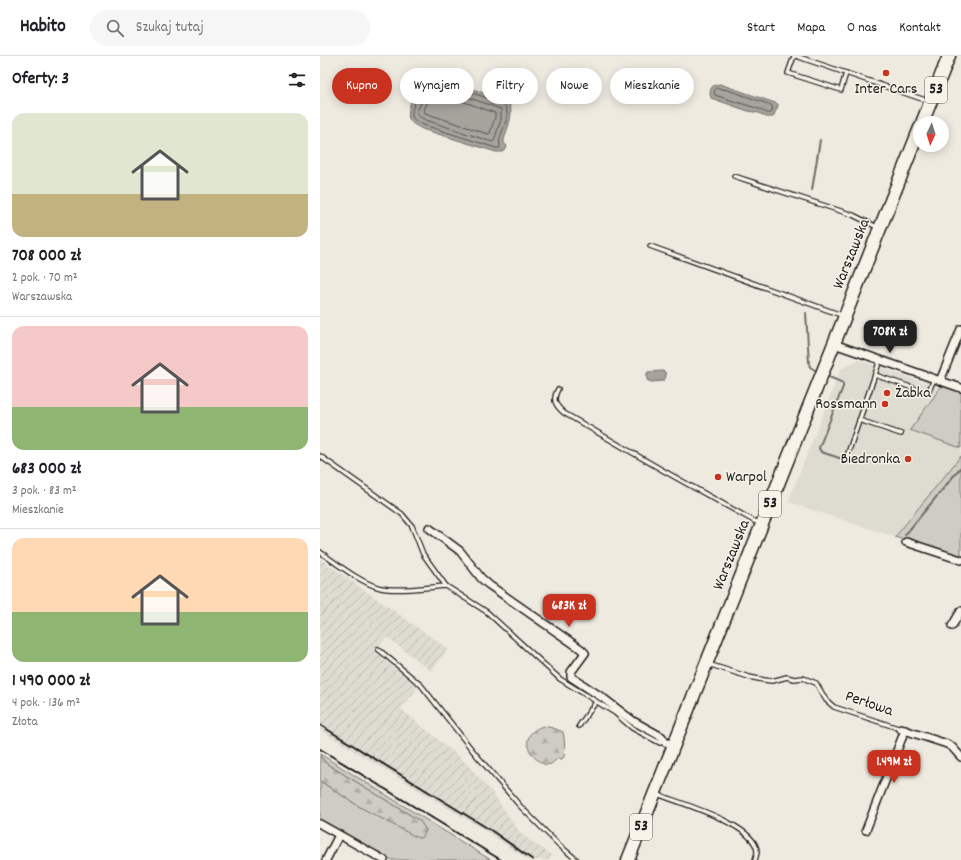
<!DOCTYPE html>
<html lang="pl">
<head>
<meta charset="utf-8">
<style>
  :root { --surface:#fff; --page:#f6f6f6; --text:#202124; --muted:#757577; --line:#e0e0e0; --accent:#c8321e }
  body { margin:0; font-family:Dekko,sans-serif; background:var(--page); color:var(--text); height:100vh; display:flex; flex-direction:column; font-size:15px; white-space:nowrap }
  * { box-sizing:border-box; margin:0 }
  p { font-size:13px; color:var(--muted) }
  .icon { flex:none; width:22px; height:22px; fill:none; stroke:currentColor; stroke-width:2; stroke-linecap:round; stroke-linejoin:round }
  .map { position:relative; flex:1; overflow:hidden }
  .details { display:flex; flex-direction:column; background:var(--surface); width:320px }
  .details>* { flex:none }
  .guide { position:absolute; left:12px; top:12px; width:380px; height:36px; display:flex; gap:8px }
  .needle { width:26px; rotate:184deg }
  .controls { position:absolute; left:593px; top:60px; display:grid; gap:8px }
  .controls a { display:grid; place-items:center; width:36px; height:36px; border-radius:50%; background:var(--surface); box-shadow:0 2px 10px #0003; font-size:20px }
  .price { position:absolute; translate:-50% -34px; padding:0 9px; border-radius:8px; background:var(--accent); color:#fff; font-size:13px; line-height:26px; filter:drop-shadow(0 1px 2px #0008) }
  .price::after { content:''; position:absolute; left:50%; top:24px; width:12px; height:9px; margin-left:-6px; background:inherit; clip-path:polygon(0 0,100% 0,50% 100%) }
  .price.selected { background:#222; color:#fff }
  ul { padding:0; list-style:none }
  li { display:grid; align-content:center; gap:8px; height:212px; padding:0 12px }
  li+li { border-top:1px solid var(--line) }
  li span { display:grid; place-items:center; height:124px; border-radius:12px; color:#555 }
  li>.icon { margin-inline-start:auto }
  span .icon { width:72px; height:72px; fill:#fffc; stroke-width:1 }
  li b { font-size:17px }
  h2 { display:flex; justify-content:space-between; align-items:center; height:48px; padding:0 12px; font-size:17px }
  .chip { padding:0 14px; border-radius:18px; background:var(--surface); box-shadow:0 2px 10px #0003; font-size:14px; line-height:36px }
  .chip.selected { background:var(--accent); color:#fff }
  header { display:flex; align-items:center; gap:24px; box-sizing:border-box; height:56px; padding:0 20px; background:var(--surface); border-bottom:1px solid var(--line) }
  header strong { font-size:19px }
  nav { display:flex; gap:22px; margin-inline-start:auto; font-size:14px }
  .search { width:280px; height:36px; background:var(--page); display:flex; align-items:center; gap:10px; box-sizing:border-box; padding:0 14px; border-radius:22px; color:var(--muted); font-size:15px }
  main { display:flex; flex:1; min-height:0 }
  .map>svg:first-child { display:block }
  .built { fill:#dedbd1 }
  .industrial { fill:url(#industrial-furrows) }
  .green { fill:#cfccc3; stroke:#767470 }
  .forest { fill:url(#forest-firs); stroke:#767470 }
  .water { fill:#a6a39d; stroke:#6f6d69 }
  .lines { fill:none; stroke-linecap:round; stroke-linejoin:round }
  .shore { stroke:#535250; stroke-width:1 }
  .stream { stroke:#6f6d69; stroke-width:2 }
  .lane-casing { stroke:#1c1c1c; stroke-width:6 }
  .street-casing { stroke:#1c1c1c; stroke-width:10 }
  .primary-casing { stroke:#1c1c1c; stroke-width:15 }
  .lane { stroke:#f7f3e8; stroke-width:3.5 }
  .street { stroke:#f7f3e8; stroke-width:7 }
  .primary { stroke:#f7f3e8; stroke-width:12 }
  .rail { stroke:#1c1c1c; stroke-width:2 }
  .poi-dot { fill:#c8321e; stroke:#f7f3e8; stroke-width:1.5 }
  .labels { text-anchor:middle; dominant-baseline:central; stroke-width:3; stroke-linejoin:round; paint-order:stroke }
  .shield { fill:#f7f3e8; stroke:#5e5c59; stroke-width:1 }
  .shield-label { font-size:15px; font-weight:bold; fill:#1c1c1c }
  .poi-label { font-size:16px; fill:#1c1c1c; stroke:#f7f3e8; text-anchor:start }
  .street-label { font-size:16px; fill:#1c1c1c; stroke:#f7f3e8 }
</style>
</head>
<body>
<header>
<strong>Habito</strong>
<div class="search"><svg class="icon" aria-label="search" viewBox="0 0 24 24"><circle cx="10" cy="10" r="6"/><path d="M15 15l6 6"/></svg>Szukaj tutaj</div>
<nav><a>Start</a><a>Mapa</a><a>O nas</a><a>Kontakt</a></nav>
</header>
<main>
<section class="details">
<h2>Oferty: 3<svg class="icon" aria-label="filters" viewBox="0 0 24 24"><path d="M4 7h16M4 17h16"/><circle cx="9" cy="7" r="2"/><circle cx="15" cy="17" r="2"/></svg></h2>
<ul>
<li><span style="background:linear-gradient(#dfe7d0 65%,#c2b280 0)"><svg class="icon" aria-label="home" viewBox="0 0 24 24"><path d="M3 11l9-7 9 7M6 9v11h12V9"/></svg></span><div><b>708 000 zł</b><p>2 pok. · 70 m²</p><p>Warszawska</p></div></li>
<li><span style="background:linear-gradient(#f6c9c9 65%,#8fb573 0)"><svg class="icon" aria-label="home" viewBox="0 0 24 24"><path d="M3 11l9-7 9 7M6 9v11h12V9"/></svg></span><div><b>683 000 zł</b><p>3 pok. · 83 m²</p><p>Mieszkanie</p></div></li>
<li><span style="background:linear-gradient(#ffd9b3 60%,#8fb573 0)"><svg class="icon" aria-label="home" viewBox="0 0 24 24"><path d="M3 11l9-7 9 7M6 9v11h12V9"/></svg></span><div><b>1 490 000 zł</b><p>4 pok. · 136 m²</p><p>Złota</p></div></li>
</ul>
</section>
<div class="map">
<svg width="641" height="804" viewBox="0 0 641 804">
  <defs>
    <pattern id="industrial-furrows" width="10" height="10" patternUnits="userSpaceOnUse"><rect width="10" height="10" fill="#dedbd1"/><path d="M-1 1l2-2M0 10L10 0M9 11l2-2" fill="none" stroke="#bebbb3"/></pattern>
    <pattern id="forest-firs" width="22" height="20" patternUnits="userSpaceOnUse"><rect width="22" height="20" fill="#cfccc3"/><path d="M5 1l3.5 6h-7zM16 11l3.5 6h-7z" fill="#b1afa7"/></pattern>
  </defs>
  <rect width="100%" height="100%" fill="#eeeae0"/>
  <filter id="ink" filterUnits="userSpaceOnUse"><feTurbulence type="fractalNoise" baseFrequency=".025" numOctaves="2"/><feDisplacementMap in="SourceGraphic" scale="8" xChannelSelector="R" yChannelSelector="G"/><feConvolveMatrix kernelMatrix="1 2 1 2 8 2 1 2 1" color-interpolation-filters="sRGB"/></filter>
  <g filter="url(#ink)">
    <polygon class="built" points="538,304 620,332 591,374 641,392 641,400 575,481 468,446 521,313"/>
    <polygon class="industrial" points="0,503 128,593 111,615 67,581 55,596 98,631 81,653 143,704 171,735 202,779 232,799 229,804 208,804 169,777 0,674"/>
    <g class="green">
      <polygon points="623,328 641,334 641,392 590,374"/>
      <polygon points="641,400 641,502 575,481"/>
      <polygon points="0,698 171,804 72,804 0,763 0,725 40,751 100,765 7,708 0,700"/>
    </g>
    <g class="forest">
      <path d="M223,670L233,672L243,676C245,685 245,693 244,701L242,703L238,702L231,708L226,709C207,701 198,678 223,670Z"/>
      <polygon points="0,700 7,708 100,765 106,774 103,781 98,782 40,751 0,725"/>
    </g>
    <g class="water">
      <path d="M104,18H110L184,44C186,45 188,46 189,48C195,57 186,75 184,84V87L187,90L186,93L182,96H176L102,73C99,71 94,69 91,66C82,57 99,28 104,18Z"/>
      <path d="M400,28L458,48V50L453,61H446L439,57L428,55L391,42L390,38C390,31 393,29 400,28Z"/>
      <polygon points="342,315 345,316 346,321 343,325 331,326 327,324 327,317 328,316"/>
    </g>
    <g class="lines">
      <g class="shore">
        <path d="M108,22L182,47C193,56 183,71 180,82C179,85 180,89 180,92H176L104,69C100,67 93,65 92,60C90,54 103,26 108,22Z"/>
        <polygon points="110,28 181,53 181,63 174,85 172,86 106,64 98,60 97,56"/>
        <path d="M397,32L408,34L451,49L453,52L451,57C446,58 444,55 439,53C424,48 409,44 395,39L394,36Z"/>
        <polygon points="114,35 175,57 175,62 170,77 168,78 105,57 104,54 112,36"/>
      </g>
      <g class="stream">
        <polyline points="492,134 500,84"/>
        <polyline points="486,257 489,307 490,311 495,314"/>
        <polyline points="509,321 521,326 523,328 523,331 499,392 501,396 535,407"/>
        <polyline points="585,479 641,411"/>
      </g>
      <g class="lane-casing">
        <g id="lane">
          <polyline points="474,0 468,17 521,34 526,17"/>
          <polyline points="476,0 608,45"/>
          <polyline points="414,120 533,159 559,172"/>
          <polyline points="330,190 524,260"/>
          <polyline points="555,319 608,337 614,323"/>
          <path d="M238,333C232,344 235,349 244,357L344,415L434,465L441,467"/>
          <polyline points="539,364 581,378"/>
          <polyline points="0,400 82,458 92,470 103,498 126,530 167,556 240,623 295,657 312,672 340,687 344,686"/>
          <polyline points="526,403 560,304"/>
          <path d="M0,496C16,507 42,528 61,532C78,536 108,531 126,530"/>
          <polyline points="58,593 101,629 153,695 200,750 239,789 257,804"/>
          <polyline points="388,608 429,621 444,624 452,625 467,621 474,623 483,622 496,627 506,644 514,651 581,673"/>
          <polyline points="259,670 276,646"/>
          <path d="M337,738C359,747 435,768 437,795C437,798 436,801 435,804"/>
        </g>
      </g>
      <g class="street-casing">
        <g id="street">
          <polyline points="514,288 641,332"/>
          <polyline points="620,325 641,273"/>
          <polyline points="109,472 140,495 161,522 169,529 261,593 265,597 251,616 251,621 283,642 313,665 342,681 345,686 354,689"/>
          <polyline points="586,486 641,504"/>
          <polyline points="632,570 641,555"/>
          <polyline points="581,673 627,688 632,691 641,701"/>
          <polyline points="0,768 64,804"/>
          <polyline points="546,774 585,674"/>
          <polyline points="6,804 19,779"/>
        </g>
      </g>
      <g class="primary-casing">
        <g id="primary">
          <polyline points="602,67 629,0"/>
          <polyline points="308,804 600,72"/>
        </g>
      </g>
      <use href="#lane" class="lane"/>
      <use href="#street" class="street"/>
      <use href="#primary" class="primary"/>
      <g class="rail">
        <polyline points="0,669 172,775 213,804"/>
        <polyline points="0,693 181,804"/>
      </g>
    </g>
  </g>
  <g class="poi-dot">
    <circle cx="566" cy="17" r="4"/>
    <circle cx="567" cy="337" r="4"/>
    <circle cx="565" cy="348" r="4"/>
    <circle cx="588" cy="403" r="4"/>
    <circle cx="398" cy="421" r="4"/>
  </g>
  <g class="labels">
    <g class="shield">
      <rect x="605" y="21" width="22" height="26" rx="3"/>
      <rect x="439" y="435" width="22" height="26" rx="3"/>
      <rect x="310" y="758" width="22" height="26" rx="3"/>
    </g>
    <g class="shield-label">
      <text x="616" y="34">53</text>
      <text x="450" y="448">53</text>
      <text x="321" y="771">53</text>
    </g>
    <g class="poi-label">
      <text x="566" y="33" text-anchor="middle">Inter Cars</text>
      <text x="575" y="337">Żabka</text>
      <text x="557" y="348" text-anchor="end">Rossmann</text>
      <text x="580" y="403" text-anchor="end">Biedronka</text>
      <text x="406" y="421">Warpol</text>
    </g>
    <g class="street-label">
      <text transform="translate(532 198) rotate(-68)">Warszawska</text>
      <text transform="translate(412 499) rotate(-68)">Warszawska</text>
      <text transform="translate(549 648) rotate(19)">Perłowa</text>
    </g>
  </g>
</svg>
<div class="controls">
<a><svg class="needle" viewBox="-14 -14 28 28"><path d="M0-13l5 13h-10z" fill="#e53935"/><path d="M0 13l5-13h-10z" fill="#757577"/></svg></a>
</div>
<b class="price selected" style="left:570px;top:298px">708K zł</b>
<b class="price" style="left:249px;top:572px">683K zł</b>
<b class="price" style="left:574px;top:728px">1.49M zł</b>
<div class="guide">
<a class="chip selected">Kupno</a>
<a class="chip">Wynajem</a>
<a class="chip">Filtry</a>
<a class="chip">Nowe</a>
<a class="chip">Mieszkanie</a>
</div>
</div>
</main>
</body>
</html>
